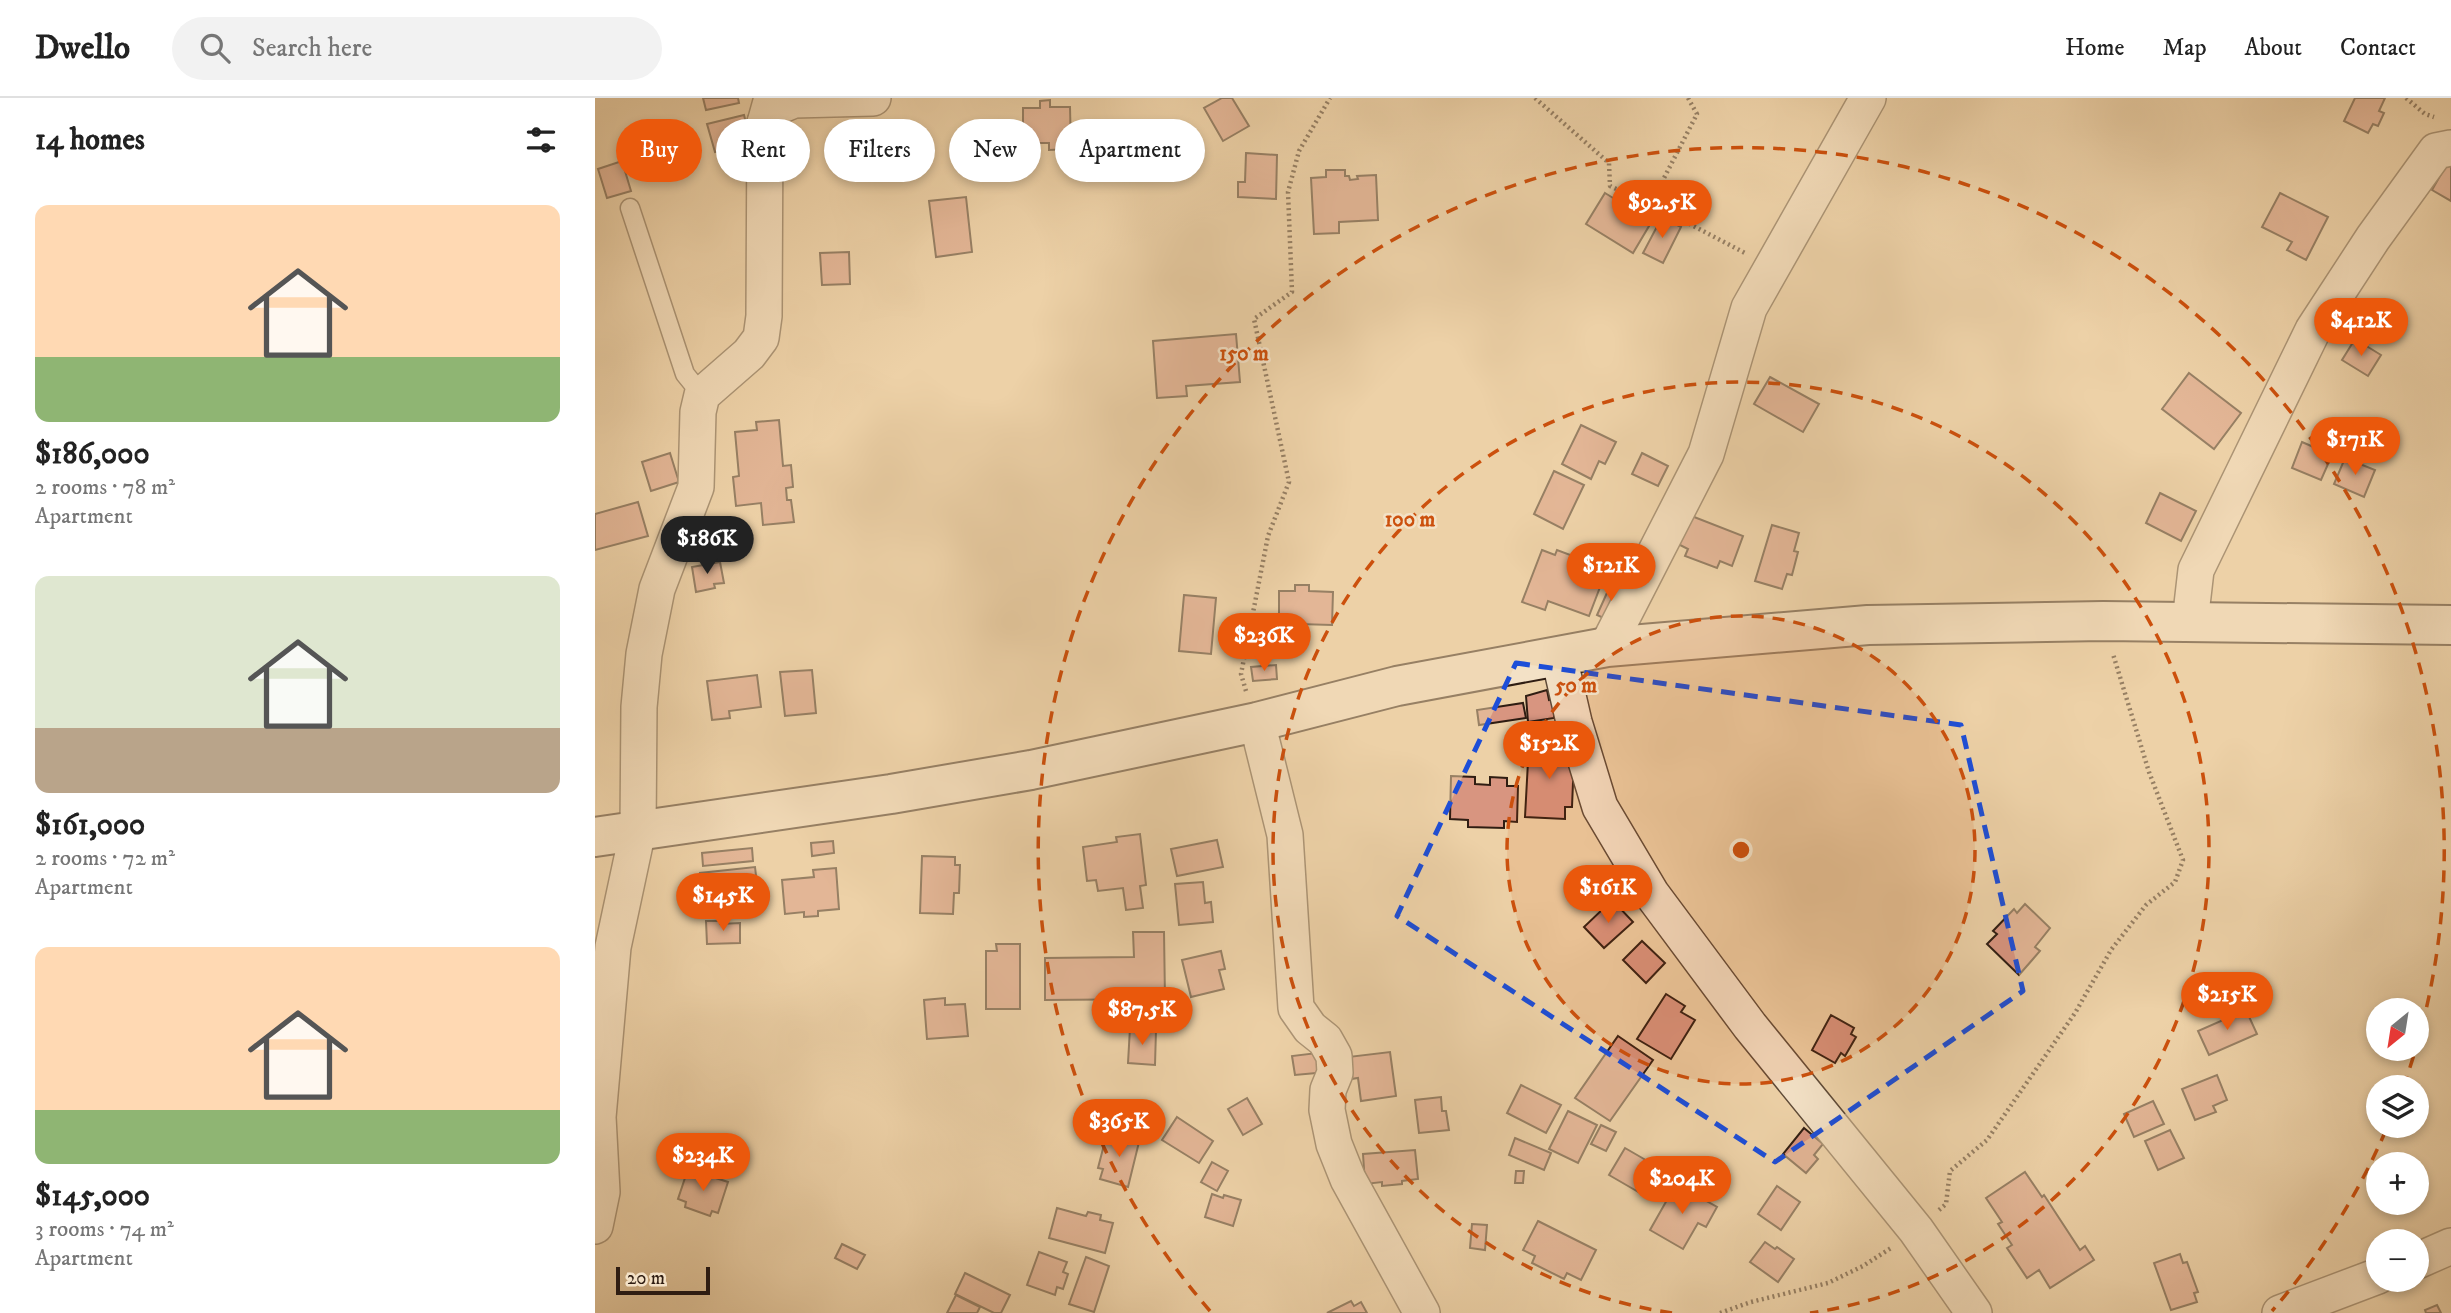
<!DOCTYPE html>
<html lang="en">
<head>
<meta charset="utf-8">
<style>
  :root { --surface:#fff; --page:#f2f2f2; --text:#222; --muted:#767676; --line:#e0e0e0; --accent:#ea580c }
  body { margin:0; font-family:"IM FELL DW Pica",serif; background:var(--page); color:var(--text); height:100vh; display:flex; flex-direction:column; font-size:26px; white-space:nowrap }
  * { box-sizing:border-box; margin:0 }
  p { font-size:23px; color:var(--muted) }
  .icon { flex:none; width:38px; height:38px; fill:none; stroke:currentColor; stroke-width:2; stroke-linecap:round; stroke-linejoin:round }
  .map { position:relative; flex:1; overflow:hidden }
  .sheet { display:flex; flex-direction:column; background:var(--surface); width:595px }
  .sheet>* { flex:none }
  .top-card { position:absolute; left:21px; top:21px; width:665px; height:63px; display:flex; gap:14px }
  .needle { width:46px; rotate:210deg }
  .controls { position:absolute; left:1771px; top:900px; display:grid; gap:14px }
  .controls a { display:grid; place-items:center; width:63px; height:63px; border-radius:50%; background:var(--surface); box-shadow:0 4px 10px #0003; font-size:35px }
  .scale { position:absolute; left:21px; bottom:18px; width:94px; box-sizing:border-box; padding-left:7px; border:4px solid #2f1d12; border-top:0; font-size:19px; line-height:24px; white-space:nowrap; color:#2f1d12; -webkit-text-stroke:5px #f3e1c6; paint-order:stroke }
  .price { position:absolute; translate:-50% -60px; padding:0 16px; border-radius:24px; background:var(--accent); color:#fff; font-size:23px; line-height:46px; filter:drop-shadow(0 2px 4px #0008) }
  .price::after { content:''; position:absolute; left:50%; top:42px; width:21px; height:16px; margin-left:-10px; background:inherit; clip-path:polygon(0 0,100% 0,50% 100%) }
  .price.on { background:#222; color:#fff }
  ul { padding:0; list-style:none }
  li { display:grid; align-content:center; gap:14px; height:371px; padding:0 35px }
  li span { display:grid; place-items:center; height:217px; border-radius:14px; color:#555 }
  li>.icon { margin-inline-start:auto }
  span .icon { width:126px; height:126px; fill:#fffc; stroke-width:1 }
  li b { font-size:30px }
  h2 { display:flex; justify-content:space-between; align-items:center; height:84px; padding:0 35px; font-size:30px }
  .tag { padding:0 24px; border-radius:32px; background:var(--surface); box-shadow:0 4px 10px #0003; font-size:24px; line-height:63px }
  .tag.on { background:var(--accent); color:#fff }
  header { display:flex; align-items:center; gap:42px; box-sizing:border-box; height:98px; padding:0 35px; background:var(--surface); border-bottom:2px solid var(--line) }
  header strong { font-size:33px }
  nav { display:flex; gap:38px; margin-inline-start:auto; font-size:24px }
  .search { width:490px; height:63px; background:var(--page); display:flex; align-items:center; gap:18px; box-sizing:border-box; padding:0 24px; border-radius:38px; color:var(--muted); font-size:26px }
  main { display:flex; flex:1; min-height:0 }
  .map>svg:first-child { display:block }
  .building { fill:#d89580; stroke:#2f1d12; stroke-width:2 }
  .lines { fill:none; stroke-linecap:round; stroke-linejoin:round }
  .lane-casing { stroke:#5e4a37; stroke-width:21 }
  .street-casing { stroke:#5e4a37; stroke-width:38 }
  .secondary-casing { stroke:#2f1d12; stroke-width:42 }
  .path { stroke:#2f1d12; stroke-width:4.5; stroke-dasharray:2 3.5; stroke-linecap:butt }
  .lane { stroke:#f3e1c6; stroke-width:18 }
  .street { stroke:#f3e1c6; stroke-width:35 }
  .secondary { stroke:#f3e1c6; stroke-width:38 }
  .marked { fill:none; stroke:#1d4ed8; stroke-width:5; stroke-dasharray:14 9; stroke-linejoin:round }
  .ring { fill:none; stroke:#cc500d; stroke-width:3.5; stroke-dasharray:12 9 }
  .centre { fill:#cc500d; stroke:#f3e1c6; stroke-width:3.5 }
  .ring-label { font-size:21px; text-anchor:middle; font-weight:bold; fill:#cc500d; stroke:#f3e1c6; stroke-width:5; stroke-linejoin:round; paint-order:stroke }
</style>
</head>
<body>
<header>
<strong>Dwello</strong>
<div class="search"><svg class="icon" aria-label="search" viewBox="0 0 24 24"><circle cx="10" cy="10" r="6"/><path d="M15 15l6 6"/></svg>Search here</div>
<nav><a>Home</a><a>Map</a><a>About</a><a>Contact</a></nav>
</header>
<main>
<section class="sheet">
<h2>14 homes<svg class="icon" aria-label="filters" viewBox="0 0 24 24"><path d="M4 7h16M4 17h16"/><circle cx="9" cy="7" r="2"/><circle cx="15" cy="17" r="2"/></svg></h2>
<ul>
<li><span style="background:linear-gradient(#ffd9b3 70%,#8fb573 0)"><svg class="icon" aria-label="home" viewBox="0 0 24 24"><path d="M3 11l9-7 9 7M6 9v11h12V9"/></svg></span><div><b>$186,000</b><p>2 rooms · 78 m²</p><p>Apartment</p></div></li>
<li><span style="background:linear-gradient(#dfe7d0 70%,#b9a48a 0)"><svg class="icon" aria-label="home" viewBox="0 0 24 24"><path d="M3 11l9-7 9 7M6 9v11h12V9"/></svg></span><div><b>$161,000</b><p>2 rooms · 72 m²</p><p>Apartment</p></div></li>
<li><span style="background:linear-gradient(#ffd9b3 75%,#8fb573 0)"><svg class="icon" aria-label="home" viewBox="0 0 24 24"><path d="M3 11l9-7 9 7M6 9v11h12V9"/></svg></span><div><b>$145,000</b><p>3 rooms · 74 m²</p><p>Apartment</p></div></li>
</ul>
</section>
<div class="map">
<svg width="1856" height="1215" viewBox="0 0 1856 1215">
  <rect width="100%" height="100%" fill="#edd1a7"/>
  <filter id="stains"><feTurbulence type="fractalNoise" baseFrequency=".00286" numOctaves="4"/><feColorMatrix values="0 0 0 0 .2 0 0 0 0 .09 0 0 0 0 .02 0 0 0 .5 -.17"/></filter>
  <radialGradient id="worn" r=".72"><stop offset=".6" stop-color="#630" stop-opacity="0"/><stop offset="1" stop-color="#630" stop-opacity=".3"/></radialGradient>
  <g class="building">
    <polygon points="108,0 143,0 144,5 111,12"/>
    <polygon points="627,0 637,0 654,28 628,43 609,10"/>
    <polygon points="1760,0 1790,0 1784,13 1789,15 1783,28 1778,26 1773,35 1749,23"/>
    <polygon points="455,2 455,9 475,9 476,51 454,52 454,45 428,45 428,10 445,10 445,3"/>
    <polygon points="149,17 156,45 120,54 112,26"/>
    <polygon points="651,55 682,57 681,101 643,99 643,84 650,84"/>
    <polygon points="1854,62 1856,63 1856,103 1837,92"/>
    <polygon points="27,63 36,93 12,100 3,71"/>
    <polygon points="731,72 750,72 750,78 754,78 755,82 763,81 762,78 781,77 783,122 744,124 744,135 719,136 716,80 731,79"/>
    <polygon points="1010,95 1023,103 1020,108 1041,120 1044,115 1057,123 1038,155 991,126"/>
    <polygon points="1685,95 1733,119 1711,162 1692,152 1697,144 1667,129"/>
    <polygon points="371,99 377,154 341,159 334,103"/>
    <polygon points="1067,119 1086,129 1068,165 1048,155"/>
    <polygon points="254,154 255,186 227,187 225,155"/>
    <polygon points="641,236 645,284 591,288 592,298 562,300 558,243"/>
    <polygon points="1760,241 1786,257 1773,278 1747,262"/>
    <polygon points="1594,275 1646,315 1619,351 1567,311"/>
    <polygon points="1175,279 1224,306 1208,334 1159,306"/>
    <polygon points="184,322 188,368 196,367 198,389 191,390 192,402 196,402 199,424 168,427 166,405 141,408 138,379 144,378 140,334 162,332 161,324"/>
    <polygon points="986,327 1021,344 1010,366 1004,363 996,381 967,366"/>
    <polygon points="1707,344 1737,357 1726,382 1697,370"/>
    <polygon points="75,355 84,384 56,393 47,364"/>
    <polygon points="1047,355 1073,368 1063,388 1037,376"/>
    <polygon points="1750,360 1780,372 1769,399 1739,386"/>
    <polygon points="959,373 989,387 968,431 939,416"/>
    <polygon points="1565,395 1601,413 1586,443 1551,425"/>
    <polygon points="43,404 53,438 0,452 0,416"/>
    <polygon points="1094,417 1148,438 1137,468 1125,463 1122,470 1090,458 1093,451 1083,446"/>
    <polygon points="1177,427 1204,435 1199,453 1203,454 1197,477 1192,476 1187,491 1160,483"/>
    <polygon points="947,452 960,457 962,452 978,458 975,463 1010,476 994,518 953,503 950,512 927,504"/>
    <polygon points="125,464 129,485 119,486 120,490 101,494 97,469"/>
    <polygon points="1016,486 1029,493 1015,523 1002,517"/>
    <polygon points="700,487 714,487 714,493 738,494 737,527 704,526 705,533 684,533 684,493 700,493"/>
    <polygon points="589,497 621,500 616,556 584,553"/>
    <polygon points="681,567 682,581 658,583 656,569"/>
    <polygon points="217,572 221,615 190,618 185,574"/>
    <polygon points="162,577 166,609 134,613 135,620 117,622 112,583"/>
    <polygon points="952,592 954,602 957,601 967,615 959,617 959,620 933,624 931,598"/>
    <polygon points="928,605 931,620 884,627 882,612"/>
    <polygon points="934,645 973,647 979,660 977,709 970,709 970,721 930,719"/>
    <polygon points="856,678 880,679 880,686 895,687 895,679 912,680 912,688 923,688 922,724 909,723 909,730 873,729 873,722 855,721"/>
    <polygon points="545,736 551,787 545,788 548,810 531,812 528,790 503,793 501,782 492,783 488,749 522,744 521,739"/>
    <polygon points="622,742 628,769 582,778 576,751"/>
    <polygon points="238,743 239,755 217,758 216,745"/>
    <polygon points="157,750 158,763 108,768 107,755"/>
    <polygon points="327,758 360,759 360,767 365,767 364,795 359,795 358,816 325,815"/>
    <polygon points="160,769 164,803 109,809 105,775"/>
    <polygon points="241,770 244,811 223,813 223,818 209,819 209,814 190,816 187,782 219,779 218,772"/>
    <polygon points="608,784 610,805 616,804 618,824 584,827 580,786"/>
    <polygon points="1430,806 1455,830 1440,849 1445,853 1424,877 1392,846 1402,836 1398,833 1419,811 1422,815"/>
    <polygon points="1012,807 1018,812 1023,808 1038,824 1009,850 989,829"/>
    <polygon points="111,823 125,823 125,826 145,825 145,845 112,846"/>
    <polygon points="538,834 569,834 570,901 450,902 450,860 539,859"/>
    <polygon points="1047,843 1070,865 1051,885 1028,862"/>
    <polygon points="401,846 425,846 425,911 391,911 391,853 402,853"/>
    <polygon points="626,853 630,871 624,872 629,891 596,899 587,862"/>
    <polygon points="1071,896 1090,908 1086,914 1100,922 1076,961 1042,941"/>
    <polygon points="350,900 350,907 370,906 373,938 332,941 329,902"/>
    <polygon points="1651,912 1662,936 1614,957 1603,933"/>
    <polygon points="1236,917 1259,930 1256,936 1261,939 1250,958 1246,955 1240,965 1217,952"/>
    <polygon points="535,930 561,932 560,967 533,965"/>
    <polygon points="1023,938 1058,962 1015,1023 980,1000"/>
    <polygon points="730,954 732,974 700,977 697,958"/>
    <polygon points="795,954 801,998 766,1003 763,980 756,981 753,959"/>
    <polygon points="1622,977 1632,1002 1618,1008 1621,1014 1600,1022 1587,991"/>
    <polygon points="926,987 966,1007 951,1035 912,1015"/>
    <polygon points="846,999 847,1013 851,1013 854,1032 824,1035 820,1002"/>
    <polygon points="652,1000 667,1026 648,1037 633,1011"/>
    <polygon points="1558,1003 1569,1026 1539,1039 1529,1016"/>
    <polygon points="973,1013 1002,1027 983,1065 954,1051"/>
    <polygon points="582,1019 618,1043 604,1065 567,1042"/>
    <polygon points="1006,1027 1021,1034 1011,1053 996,1046"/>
    <polygon points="1209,1030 1228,1046 1219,1057 1223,1061 1211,1075 1188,1056"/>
    <polygon points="1575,1032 1589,1060 1563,1072 1550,1043"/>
    <polygon points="518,1033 545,1040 533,1089 505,1081 508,1071 503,1070 510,1043 515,1044"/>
    <polygon points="920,1040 956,1055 949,1072 914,1057"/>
    <polygon points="1030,1050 1068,1072 1052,1099 1014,1077"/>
    <polygon points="820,1052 823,1081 807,1083 807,1086 787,1088 787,1084 770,1086 768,1056"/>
    <polygon points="617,1064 633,1073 622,1093 606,1084"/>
    <polygon points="93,1071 133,1084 123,1115 117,1113 115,1118 90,1109 91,1104 83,1101"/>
    <polygon points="921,1073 929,1073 928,1085 920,1085"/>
    <polygon points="1430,1074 1447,1099 1449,1097 1485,1152 1490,1148 1499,1162 1455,1190 1444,1172 1432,1180 1412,1150 1417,1147 1403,1126 1407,1124 1391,1100"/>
    <polygon points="1081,1086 1122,1109 1111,1129 1103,1125 1088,1151 1055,1132"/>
    <polygon points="1182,1088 1205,1104 1186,1132 1163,1116"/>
    <polygon points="617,1096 628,1100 629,1097 646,1102 638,1128 610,1119"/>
    <polygon points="462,1110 491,1118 493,1114 506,1117 505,1122 518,1125 510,1155 454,1140"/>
    <polygon points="943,1123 1001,1152 986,1182 972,1175 969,1181 937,1165 940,1158 928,1152"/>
    <polygon points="877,1126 892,1127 890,1152 875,1150"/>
    <polygon points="1170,1144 1180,1151 1182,1149 1199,1161 1183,1184 1155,1164"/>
    <polygon points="247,1146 270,1157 262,1171 240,1160"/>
    <polygon points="444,1154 472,1164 468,1174 473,1176 468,1191 462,1189 460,1197 432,1187"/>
    <polygon points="1585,1156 1588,1165 1592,1164 1603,1194 1599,1195 1602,1204 1576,1212 1559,1165"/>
    <polygon points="491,1159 514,1168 499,1214 474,1206"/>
    <polygon points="370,1175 415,1197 406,1215 399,1215 360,1196"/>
    <polygon points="361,1197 385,1209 382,1215 352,1215"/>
    <polygon points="756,1203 759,1208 766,1204 772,1215 732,1215"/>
    <polygon points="1842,1207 1846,1215 1831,1215 1830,1212"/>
  </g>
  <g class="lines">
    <g class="lane-casing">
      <polyline id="lane" points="35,110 90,276 107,297"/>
    </g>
    <g class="street-casing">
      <g id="street">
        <polyline points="170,25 182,9 199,2 278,0"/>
        <polyline points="1595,524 1601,472 1718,232 1778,140 1841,53 1856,50"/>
        <polyline points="1012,549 1111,356 1154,210 1273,0"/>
        <polyline points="964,559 979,624 1005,709 1056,795 1155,928 1321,1132 1379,1215"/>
        <polyline points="662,624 690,737 701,910 715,930 730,942 739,958 740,975 733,992 732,1012 739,1046 753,1081 827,1215"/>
        <polyline points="0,1128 7,1094 3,1019 18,849 43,732 44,609 49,556 62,491 101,389 103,314 107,297 154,256 166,240 169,218 170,25 177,0"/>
        <polyline points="1822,1163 1856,1148"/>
        <polyline points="1685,1215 1783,1178"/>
      </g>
    </g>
    <g class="secondary-casing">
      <polyline id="secondary" points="0,739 296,696 436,672 662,624 802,588 1012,549 1273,527 1508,523 1856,527"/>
    </g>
    <g class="path">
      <polyline points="940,0 1014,65 1015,88 1081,119"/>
      <polyline points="1093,0 1102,16 1069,80 1067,101 1085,121 1150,155"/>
      <polyline points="1811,0 1830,16 1839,19"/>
      <polyline points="651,593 646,576 673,438 694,384 659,221 697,194 693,94 704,53 735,0"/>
      <polyline points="1344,1112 1351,1106 1355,1073 1392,1042 1480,915 1516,852 1551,807 1580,784 1588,762 1554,674 1518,556"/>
      <polyline points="1125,1215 1156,1204 1233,1185 1268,1168 1296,1150"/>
    </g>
    <use href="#lane" class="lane"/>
    <use href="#street" class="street"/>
    <use href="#secondary" class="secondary"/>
  </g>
  <path d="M0 0H1856V1215H0ZM921,565L1366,627L1428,893L1180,1064L802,818Z" fill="#edd1a7" fill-opacity=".55" fill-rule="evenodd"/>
  <path class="marked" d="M921,565L1366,627L1428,893L1180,1064L802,818Z"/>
  <circle cx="1146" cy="752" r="234" fill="#cc500d" fill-opacity=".12"/>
  <g class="ring">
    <circle cx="1146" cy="752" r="234"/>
    <path d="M1077 1215A468 468 0 1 1 1215 1215"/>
    <path d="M1791 1032A703 703 0 0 1 1677 1213M615 1213A703 703 0 1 1 1809 987"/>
  </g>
  <circle cx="1146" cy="752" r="10" class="centre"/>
  <g class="ring-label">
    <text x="649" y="262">150 m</text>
    <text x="815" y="428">100 m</text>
    <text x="981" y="594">50 m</text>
  </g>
  <rect width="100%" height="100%" filter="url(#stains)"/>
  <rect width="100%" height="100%" fill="url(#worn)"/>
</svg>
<div class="controls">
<a><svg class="needle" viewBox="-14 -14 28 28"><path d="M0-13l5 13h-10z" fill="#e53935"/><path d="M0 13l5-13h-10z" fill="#767676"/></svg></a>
<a><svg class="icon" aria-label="layers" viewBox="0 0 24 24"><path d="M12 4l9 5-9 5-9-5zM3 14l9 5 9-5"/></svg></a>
<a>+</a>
<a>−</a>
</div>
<div class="scale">20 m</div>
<b class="price" style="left:1067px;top:142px">$92.5K</b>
<b class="price" style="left:1766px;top:260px">$412K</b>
<b class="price" style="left:1760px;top:379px">$171K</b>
<b class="price on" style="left:112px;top:478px">$186K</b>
<b class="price" style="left:1016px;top:505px">$121K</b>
<b class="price" style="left:669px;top:575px">$236K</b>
<b class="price" style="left:954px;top:683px">$152K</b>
<b class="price" style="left:1013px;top:827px">$161K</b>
<b class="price" style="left:128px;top:835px">$145K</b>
<b class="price" style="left:1632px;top:934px">$215K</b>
<b class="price" style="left:547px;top:949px">$87.5K</b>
<b class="price" style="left:524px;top:1061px">$365K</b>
<b class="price" style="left:108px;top:1095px">$234K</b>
<b class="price" style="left:1087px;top:1118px">$204K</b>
<div class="top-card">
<a class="tag on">Buy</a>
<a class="tag">Rent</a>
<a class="tag">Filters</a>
<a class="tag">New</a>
<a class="tag">Apartment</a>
</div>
</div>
</main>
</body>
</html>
